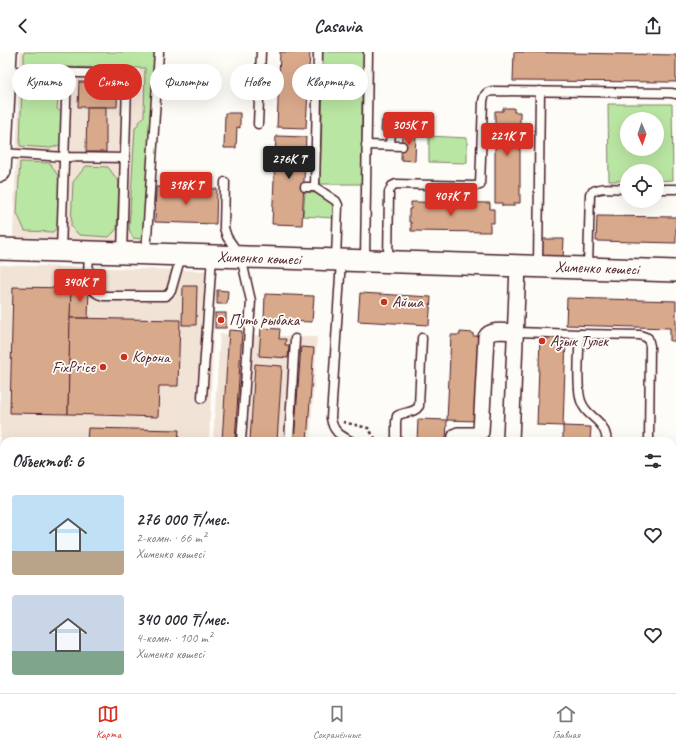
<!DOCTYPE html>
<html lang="ru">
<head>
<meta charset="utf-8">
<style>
  :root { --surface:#fff; --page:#f7f7f7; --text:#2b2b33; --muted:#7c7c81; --line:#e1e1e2; --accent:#d93025 }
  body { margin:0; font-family:Caveat,sans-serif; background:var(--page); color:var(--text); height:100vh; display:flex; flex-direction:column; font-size:15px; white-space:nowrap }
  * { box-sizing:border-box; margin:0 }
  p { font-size:13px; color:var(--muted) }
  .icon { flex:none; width:22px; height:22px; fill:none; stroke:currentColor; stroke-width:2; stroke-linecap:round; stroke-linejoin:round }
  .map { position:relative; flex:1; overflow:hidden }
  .drawer { position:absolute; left:0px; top:385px; width:676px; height:256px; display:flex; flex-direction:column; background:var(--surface); border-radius:12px 12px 0 0; box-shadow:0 4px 16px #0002 }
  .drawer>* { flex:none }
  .top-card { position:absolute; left:12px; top:12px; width:400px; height:36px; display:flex; gap:8px }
  .needle { width:26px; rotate:178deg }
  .fabs { position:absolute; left:620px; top:60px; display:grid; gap:8px }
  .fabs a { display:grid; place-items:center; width:44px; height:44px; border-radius:50%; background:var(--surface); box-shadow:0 4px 16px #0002; font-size:20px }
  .price { position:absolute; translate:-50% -34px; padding:0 9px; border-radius:4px; background:var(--accent); color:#fff; font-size:13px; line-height:26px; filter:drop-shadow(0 1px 2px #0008) }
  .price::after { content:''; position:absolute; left:50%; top:24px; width:12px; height:9px; margin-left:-6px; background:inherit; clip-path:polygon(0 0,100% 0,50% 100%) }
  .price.selected { background:#222; color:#fff }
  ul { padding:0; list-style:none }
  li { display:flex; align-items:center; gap:12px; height:100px; padding:0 12px }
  li span { display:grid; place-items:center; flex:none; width:112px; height:80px; border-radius:4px; color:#555 }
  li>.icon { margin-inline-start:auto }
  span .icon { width:48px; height:48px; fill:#fffc; stroke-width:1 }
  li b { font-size:17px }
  h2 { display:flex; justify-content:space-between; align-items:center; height:48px; padding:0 12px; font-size:17px }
  .chip { padding:0 14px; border-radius:18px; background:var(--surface); box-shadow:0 4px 16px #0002; font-size:14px; line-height:36px }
  .chip.selected { background:var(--accent); color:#fff }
  header { display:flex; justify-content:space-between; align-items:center; height:52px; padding:0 12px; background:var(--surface); font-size:18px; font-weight:700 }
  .tabs { display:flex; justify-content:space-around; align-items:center; height:56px; border-top:1px solid var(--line); background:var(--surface); font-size:11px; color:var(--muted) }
  .tabs a { display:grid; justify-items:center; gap:2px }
  .tabs .selected { color:var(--accent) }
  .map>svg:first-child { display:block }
  .built { fill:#f2e3d7 }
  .green { fill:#bae6a3; stroke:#828267; fill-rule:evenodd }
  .building { fill:#d9a98b; stroke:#4a1f2b }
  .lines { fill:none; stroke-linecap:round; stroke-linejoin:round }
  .lane-casing { stroke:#4a1f2b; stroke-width:11 }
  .street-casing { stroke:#4a1f2b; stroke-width:18 }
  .secondary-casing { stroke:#4a1f2b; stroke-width:24 }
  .path { stroke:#4a1f2b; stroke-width:2.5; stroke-dasharray:3 3; stroke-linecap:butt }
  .lane { stroke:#fdfcf7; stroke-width:8 }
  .street { stroke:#fdfcf7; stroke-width:15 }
  .secondary { stroke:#fdfcf7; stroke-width:21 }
  .poi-dot { fill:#c8321e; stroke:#fdfcf7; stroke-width:1.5 }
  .labels { text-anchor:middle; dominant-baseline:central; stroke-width:3.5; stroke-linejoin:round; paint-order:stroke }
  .street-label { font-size:16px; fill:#4a1f2b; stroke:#fdfcf7 }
  .poi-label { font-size:16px; fill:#4a1f2b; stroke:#fdfcf7; text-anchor:start }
</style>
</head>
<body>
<header><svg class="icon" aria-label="back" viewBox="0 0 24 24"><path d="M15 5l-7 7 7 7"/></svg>Casavia<svg class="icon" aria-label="share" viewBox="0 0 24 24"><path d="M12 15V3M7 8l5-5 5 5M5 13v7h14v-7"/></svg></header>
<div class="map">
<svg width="676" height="641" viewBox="0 0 676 641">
  <rect width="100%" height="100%" fill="#fdfcf7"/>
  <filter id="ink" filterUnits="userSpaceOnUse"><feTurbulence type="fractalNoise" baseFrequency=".025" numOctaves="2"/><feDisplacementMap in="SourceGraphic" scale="8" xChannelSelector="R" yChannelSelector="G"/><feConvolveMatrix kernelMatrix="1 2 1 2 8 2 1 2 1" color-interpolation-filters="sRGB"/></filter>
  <g filter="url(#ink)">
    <g class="built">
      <polygon points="20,0 157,0 143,190 13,185"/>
      <polygon points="0,213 216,219 209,389 4,389 4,607 0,607"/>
      <polygon points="220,282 317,285 310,389 213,389"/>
      <polygon points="672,502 676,502 676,641 522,641 522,637 672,637"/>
    </g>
    <g class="green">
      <polygon points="24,0 157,0 143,187 133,186 129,177 135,76 144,64 145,16 58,15 54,18 24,17"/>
      <polygon points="322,0 365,0 365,22 320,22"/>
      <polygon points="22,30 55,30 59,35 57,57 63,62 62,92 51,96 20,94"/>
      <polygon points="323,33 362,33 362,132 320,132"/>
      <path d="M608,52H672L673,128L657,129V119H627V129H609ZM627,67H657V97H627Z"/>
      <polygon points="429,84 467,86 467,111 429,110"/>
      <polygon points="20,110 50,111 61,129 59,173 53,180 25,179 17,161"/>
      <polygon points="86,114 108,115 119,130 117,177 109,185 79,183 71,174 73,130"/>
      <polygon points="305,140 315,141 333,152 333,166 303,164"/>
    </g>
    <g class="building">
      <polygon points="280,0 310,0 306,76 277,75"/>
      <polygon points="514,0 676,3 676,30 513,29"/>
      <polygon points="79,30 118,30 117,55 78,55"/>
      <polygon points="87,55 106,55 106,100 86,100"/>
      <polygon points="503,56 514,56 514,60 520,60 520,151 514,151 514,154 502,154 502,151 495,151 495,59 503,59"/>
      <polygon points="225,61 240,61 240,76 237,75 236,96 224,96"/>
      <polygon points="382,68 401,69 401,80 381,79"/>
      <polygon points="402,80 416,80 415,109 401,108"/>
      <polygon points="276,84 306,85 302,173 272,172"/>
      <polygon points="156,135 217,137 216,172 155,170"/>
      <polygon points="411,150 490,151 490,157 494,157 494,171 490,171 490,180 411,179 411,170 409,170 409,157 411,157"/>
      <polygon points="597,164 676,165 676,191 596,189"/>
      <polygon points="541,187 564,187 563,206 541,206"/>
      <polygon points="183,234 197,234 196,273 182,273"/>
      <polygon points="13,235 71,236 68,362 10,361"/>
      <polygon points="71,236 89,236 88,266 70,266"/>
      <polygon points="217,238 228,239 227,252 217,252"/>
      <polygon points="360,241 431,245 429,273 358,269"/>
      <polygon points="265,242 314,244 312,270 264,268"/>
      <polygon points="567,246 676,249 676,289 670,289 670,276 566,273"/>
      <rect x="215" y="261" width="11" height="15"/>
      <polygon points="70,266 180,268 178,334 159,334 158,365 68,362"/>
      <polygon points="261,276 280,277 279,287 286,287 285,293 289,293 288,306 259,304"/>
      <polygon points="229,278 242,279 235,389 222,389"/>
      <polygon points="460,280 473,281 473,284 479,284 476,369 447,368 451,283 460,283"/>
      <polygon points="540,285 566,286 563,374 537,373"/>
      <polygon points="301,295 314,296 307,389 294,389"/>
      <polygon points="255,312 282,314 277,389 250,389"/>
      <polygon points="418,367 447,368 446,389 417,389"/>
      <polygon points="563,374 591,375 590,389 563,389"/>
      <polygon points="88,376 179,378 178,389 87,389"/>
      <rect x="672" y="488" width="4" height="14"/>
      <rect x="672" y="535" width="2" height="43"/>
      <polygon points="80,637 172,637 171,641 80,641"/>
      <polygon points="203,637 216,637 215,641 202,641"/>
      <polygon points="234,637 263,637 262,641 234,641"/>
      <polygon points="278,637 292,637 291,641 278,641"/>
      <rect x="442" y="637" width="25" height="4"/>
    </g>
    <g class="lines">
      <g class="lane-casing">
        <g id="lane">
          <polyline points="318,0 315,135 336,149 338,153 336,207"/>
          <polyline points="5,19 117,22 124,25 127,33 122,201"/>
          <polyline points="310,27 367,28"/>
          <polyline points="258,72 261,0"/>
          <polyline points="366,93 402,94"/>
          <polyline points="390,93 391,79"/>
          <polyline points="2,101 65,105 125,106"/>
          <polyline points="225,130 224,176 227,185 241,205 251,249 241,389"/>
          <polyline points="305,135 315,135"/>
          <polyline points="657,137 676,137"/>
          <polyline points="61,199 67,21"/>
          <path d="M89,201C89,215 83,240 104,244H166L171,239L181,204"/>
          <polyline points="146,201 159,0"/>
          <path d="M341,208L331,366C333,380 340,383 351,389"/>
          <polyline points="365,208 368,0"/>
          <path d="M388,210L389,140L392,134L396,132L474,134L480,133L483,50C484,42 486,40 493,39L671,41L676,42"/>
          <polyline points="538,214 540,39"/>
          <path d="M588,215L590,142C597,133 616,137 627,137"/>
          <path d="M516,280L580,282C579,299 576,335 581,349C587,367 604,365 607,389"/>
          <polyline points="580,282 640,283 648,286 650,294 649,389"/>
          <polyline points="202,346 212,205"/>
          <polyline points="289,389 295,287"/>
          <path d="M396,389V370L397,364C404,359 414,362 419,354L422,286"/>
          <polyline points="0,408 4,409"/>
          <polyline points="672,474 676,474"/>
          <polyline points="16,641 16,637"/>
          <polyline points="44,641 44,637"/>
          <polyline points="224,641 224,637"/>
          <polyline points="273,641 273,637"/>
          <polyline points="302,641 302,637"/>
          <polyline points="426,641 426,637"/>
        </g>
      </g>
      <g class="street-casing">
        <g id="street">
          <path d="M455,389L456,384L458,383H478L481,380L486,285C491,276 507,280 516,280"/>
          <polyline points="511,389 518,214"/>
          <polyline points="502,641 503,637"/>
        </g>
      </g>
      <g class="secondary-casing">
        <g id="secondary">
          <polyline points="0,119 6,0"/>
          <polyline points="0,197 676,219"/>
        </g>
      </g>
      <g class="path">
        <polyline points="343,370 368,376 377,389"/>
        <polyline points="672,522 676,522"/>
      </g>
      <use href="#lane" class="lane"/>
      <use href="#street" class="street"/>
      <use href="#secondary" class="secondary"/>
    </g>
  </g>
  <g class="poi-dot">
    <circle cx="384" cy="250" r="4"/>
    <circle cx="221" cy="268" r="4"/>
    <circle cx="542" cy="289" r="4"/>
    <circle cx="124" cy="305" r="4"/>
    <circle cx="103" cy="315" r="4"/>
  </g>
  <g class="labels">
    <g class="street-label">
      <text transform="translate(259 206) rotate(2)">Хименко көшесі</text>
      <text transform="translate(597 216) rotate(2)">Хименко көшесі</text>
    </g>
    <g class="poi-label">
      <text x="392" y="250">Айша</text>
      <text x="229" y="268">Путь рыбака</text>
      <text x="550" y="289">Азык Тулек</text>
      <text x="132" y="305">Корона</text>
      <text x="95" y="315" text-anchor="end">FixPrice</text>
    </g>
  </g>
</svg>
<div class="fabs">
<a><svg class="needle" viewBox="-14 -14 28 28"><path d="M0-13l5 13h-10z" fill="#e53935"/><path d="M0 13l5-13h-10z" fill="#7c7c81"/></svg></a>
<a><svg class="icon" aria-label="locate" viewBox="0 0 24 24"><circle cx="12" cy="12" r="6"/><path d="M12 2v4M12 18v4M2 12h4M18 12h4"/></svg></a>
</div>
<b class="price" style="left:409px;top:94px">305K ₸</b>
<b class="price" style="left:507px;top:105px">221K ₸</b>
<b class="price selected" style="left:289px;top:128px">276K ₸</b>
<b class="price" style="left:186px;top:154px">318K ₸</b>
<b class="price" style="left:451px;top:165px">407K ₸</b>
<b class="price" style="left:80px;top:251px">340K ₸</b>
<div class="top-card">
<a class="chip">Купить</a>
<a class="chip selected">Снять</a>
<a class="chip">Фильтры</a>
<a class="chip">Новое</a>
<a class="chip">Квартира</a>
</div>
<section class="drawer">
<h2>Объектов: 6<svg class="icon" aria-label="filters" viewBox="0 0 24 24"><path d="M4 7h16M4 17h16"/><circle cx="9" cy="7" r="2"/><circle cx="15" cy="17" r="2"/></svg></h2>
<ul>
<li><span style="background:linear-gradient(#bfe0f5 70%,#b9a48a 0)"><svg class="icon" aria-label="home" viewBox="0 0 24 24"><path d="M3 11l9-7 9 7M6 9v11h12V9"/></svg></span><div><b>276 000 ₸/мес.</b><p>2-комн. · 66 m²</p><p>Хименко көшесі</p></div><svg class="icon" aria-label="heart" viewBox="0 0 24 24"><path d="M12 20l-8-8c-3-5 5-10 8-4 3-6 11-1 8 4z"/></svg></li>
<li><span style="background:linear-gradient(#c9d6e8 70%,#7fa58c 0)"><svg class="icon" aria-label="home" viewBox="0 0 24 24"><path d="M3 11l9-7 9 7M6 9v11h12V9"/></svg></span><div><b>340 000 ₸/мес.</b><p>4-комн. · 100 m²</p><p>Хименко көшесі</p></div><svg class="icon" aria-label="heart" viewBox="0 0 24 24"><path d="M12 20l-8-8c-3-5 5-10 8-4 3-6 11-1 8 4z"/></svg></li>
</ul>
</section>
</div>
<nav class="tabs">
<a class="selected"><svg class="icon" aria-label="map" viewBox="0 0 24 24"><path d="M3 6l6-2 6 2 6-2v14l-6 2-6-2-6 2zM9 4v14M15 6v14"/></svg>Карта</a>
<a><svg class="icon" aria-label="saved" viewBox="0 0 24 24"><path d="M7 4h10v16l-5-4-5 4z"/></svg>Сохранённые</a>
<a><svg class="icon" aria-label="home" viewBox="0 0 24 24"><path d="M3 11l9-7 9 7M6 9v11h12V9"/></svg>Главная</a>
</nav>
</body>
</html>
